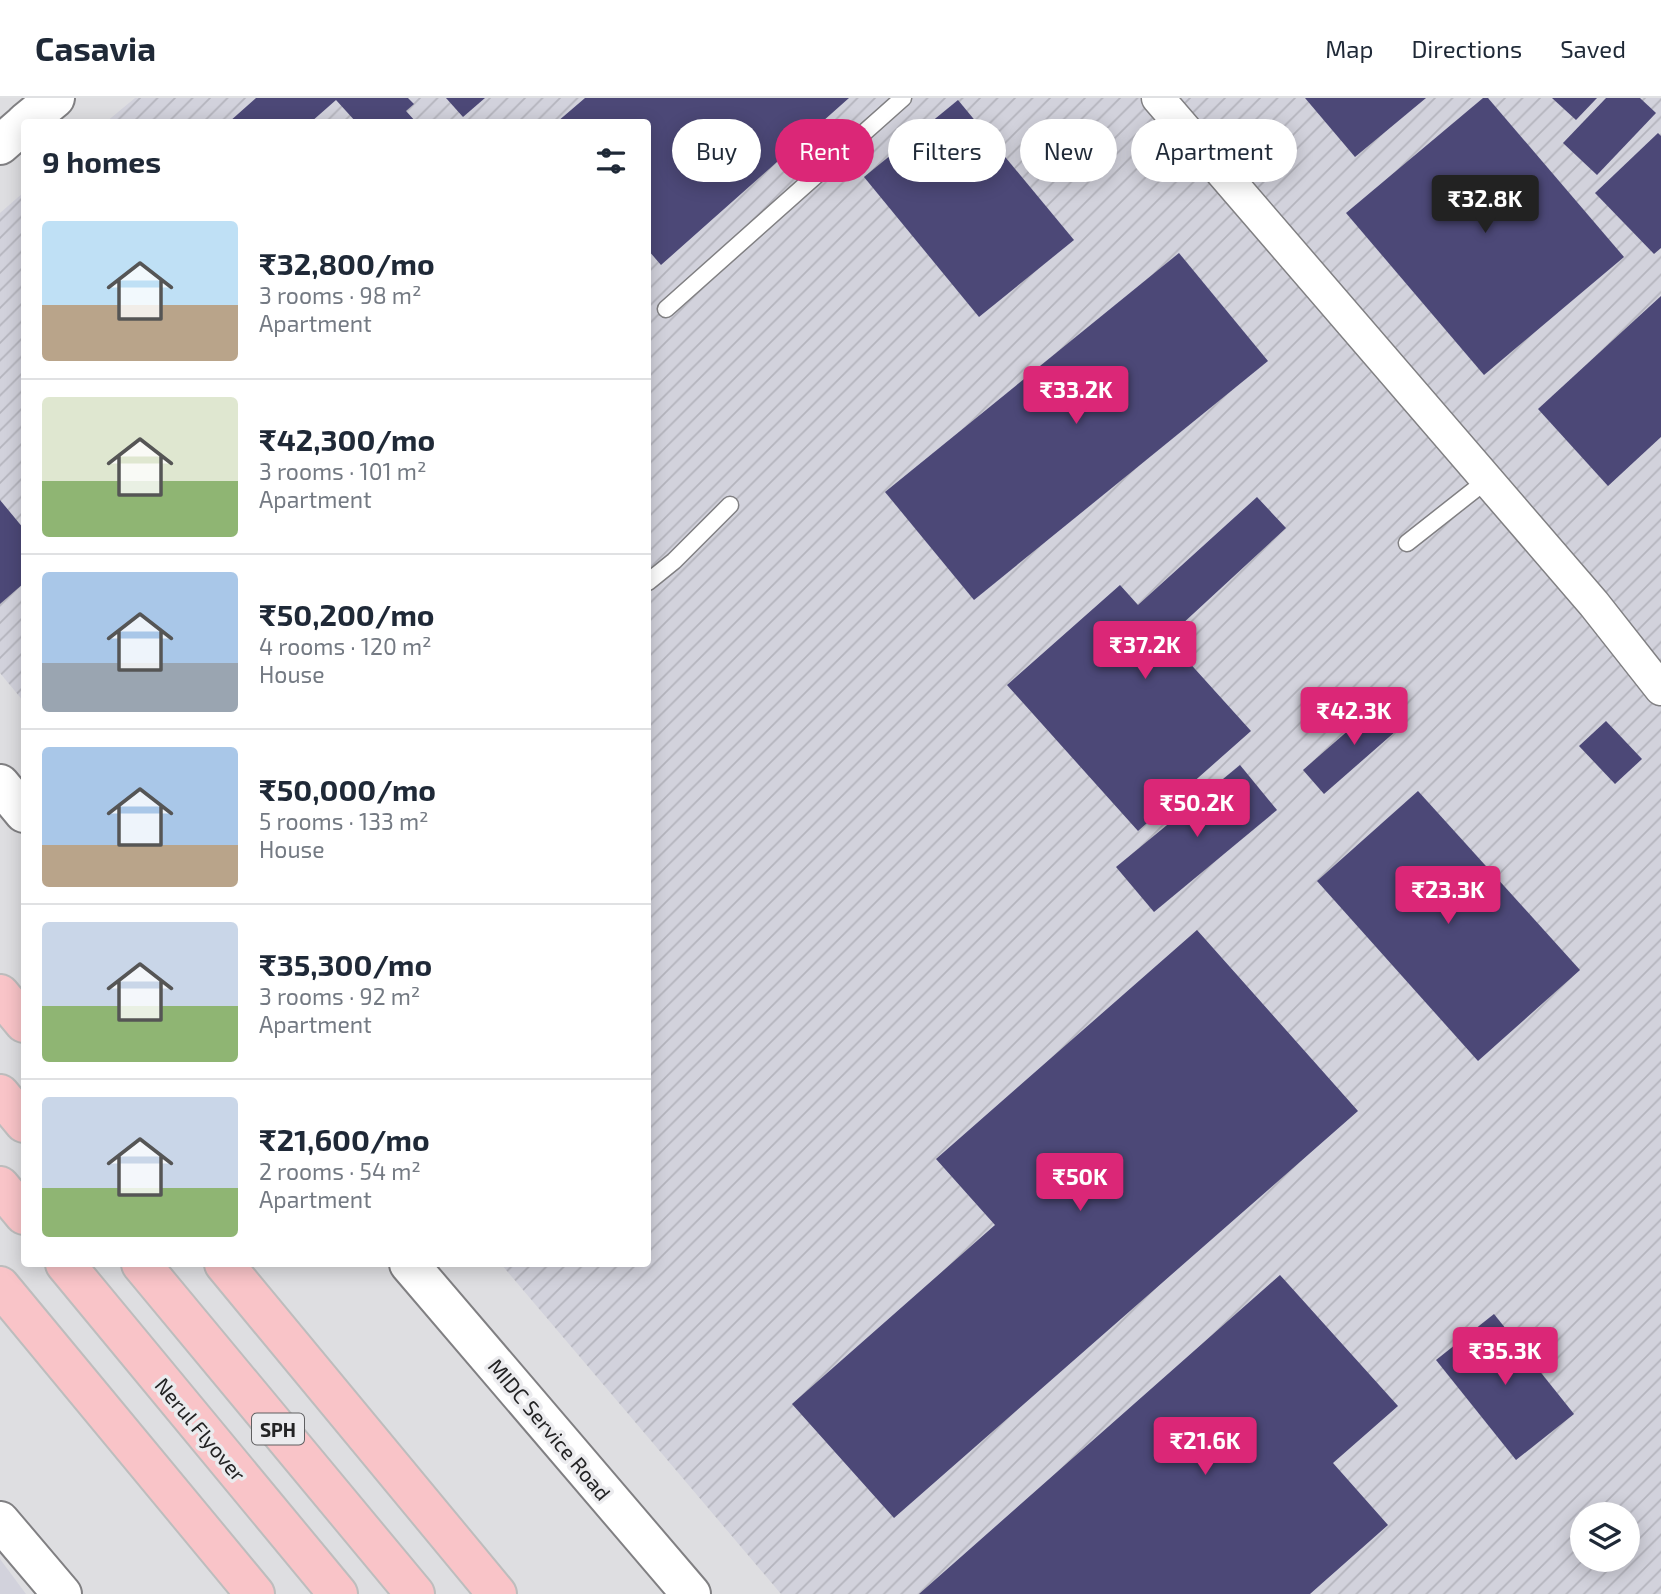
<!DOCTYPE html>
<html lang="en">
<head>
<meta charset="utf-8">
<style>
  :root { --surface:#fff; --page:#f2f2f3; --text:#1f2937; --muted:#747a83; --line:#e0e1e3; --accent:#db2777 }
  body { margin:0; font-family:"Exo 2",sans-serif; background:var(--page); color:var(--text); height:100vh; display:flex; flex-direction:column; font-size:26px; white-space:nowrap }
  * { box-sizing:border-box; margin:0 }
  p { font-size:23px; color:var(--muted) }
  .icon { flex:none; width:38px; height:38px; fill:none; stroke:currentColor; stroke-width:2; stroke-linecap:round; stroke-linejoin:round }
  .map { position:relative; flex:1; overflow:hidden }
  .panel { position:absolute; left:21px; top:21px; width:630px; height:1148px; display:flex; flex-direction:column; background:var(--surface); border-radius:7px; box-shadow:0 4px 18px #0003 }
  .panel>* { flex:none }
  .hud { position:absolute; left:672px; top:21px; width:665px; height:63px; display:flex; gap:14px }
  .buttons { position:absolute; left:1570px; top:1404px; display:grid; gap:14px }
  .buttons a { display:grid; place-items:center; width:70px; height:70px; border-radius:50%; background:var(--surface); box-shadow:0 4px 18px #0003; font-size:35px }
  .price { position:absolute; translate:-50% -60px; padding:0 16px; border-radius:7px; background:var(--accent); color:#fff; font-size:23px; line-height:46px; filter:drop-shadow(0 2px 4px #0008) }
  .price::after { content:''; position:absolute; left:50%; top:42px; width:21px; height:16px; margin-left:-10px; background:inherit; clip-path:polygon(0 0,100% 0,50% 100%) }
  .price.on { background:#222; color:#fff }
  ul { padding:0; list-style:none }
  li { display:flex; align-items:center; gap:21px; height:175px; padding:0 21px }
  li+li { border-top:2px solid var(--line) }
  li span { display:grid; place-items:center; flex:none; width:196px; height:140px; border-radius:7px; color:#555 }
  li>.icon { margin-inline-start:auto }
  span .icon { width:84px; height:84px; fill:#fffc; stroke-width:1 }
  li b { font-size:30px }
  h2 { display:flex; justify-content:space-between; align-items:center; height:84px; padding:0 21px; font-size:30px }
  .tag { padding:0 24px; border-radius:32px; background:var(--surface); box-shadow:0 4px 18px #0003; font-size:24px; line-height:63px }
  .tag.on { background:var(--accent); color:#fff }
  header { display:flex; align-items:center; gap:42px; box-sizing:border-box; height:98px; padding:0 35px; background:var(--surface); border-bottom:2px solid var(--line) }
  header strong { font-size:33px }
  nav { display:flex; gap:38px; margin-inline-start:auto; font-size:24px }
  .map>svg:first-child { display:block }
  .built { fill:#d2d2dc }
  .industrial { fill:url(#industrial-furrows); fill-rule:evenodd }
  .building { fill:#4c4877 }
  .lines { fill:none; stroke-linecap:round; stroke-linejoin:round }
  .lane-casing { stroke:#818083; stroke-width:19 }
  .street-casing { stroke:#818083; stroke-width:35 }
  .secondary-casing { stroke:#818083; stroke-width:42 }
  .highway-casing { stroke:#bdbdbd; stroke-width:42 }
  .lane { stroke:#fff; stroke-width:16 }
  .street { stroke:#fff; stroke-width:32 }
  .secondary { stroke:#fff; stroke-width:38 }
  .highway { stroke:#f9c4c8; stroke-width:38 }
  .labels { text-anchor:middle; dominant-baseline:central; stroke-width:7; stroke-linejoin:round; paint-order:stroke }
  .shield { fill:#ebebee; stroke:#5f5f61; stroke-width:2 }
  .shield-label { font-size:19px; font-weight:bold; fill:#232324 }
  .street-label { font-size:21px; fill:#232324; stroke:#ebebee }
</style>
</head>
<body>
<header>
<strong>Casavia</strong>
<nav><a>Map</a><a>Directions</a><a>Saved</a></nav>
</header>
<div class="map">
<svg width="1661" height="1496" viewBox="0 0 1661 1496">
  <defs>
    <pattern id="industrial-furrows" width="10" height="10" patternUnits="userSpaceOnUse" patternTransform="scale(1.75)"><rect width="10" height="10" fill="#d2d2dc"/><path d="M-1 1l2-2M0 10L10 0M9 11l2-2" fill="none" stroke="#b4b4bd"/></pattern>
  </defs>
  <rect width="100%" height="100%" fill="#dedee1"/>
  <polygon class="built" points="0,1461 26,1496 0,1496"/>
  <g class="industrial">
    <path d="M135,0H1661V1496H781L501,1166H648V24H106ZM1582,1416H1628V1461H1582Z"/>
    <polygon points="24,94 24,604 0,575 0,115"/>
  </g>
  <g class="building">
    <polygon points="256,0 408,0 414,6 406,13 416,24 356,24 336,2 311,24 229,24"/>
    <polygon points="446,0 485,0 463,19"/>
    <polygon points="585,0 849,0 661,167 648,152 648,24 557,24"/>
    <polygon points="1305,0 1426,0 1355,59"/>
    <polygon points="1483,0 1488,0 1624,159 1484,277 1346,115"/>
    <polygon points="1552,0 1597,0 1576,22"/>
    <polygon points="1606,0 1640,0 1656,15 1597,77 1563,45"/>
    <polygon points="958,2 1074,142 979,219 864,79"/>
    <polygon points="1658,35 1661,38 1661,150 1654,156 1595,95"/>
    <polygon points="1179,155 1268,263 974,502 885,394"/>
    <polygon points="1661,198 1661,339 1608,388 1538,311"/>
    <polygon points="1257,399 1286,430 1167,540 1251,633 1138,733 1007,587 1120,487 1138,507"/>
    <polygon points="0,402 24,431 24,485 0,506"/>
    <polygon points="1383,602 1404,626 1324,696 1303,672"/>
    <polygon points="1606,623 1642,661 1615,686 1579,648"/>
    <polygon points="1240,667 1277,712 1154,814 1116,769"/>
    <polygon points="1418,693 1580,872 1478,963 1317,783"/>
    <polygon points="1197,832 1358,1013 894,1420 792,1306 995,1127 936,1061"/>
    <polygon points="1280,1177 1398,1308 1333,1365 1388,1427 1310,1496 919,1496"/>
    <polygon points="1494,1216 1574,1316 1516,1362 1436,1262"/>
  </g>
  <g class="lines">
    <g class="lane-casing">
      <g id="lane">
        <polyline points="666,211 903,0"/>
        <polyline points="1407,445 1487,382"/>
        <polyline points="648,484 674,463 730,407"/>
      </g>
    </g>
    <g class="street-casing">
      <polyline id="street" points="1158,0 1594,506 1661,591"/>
    </g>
    <g class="secondary-casing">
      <g id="secondary">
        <polyline points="26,24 55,0"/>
        <polyline points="0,47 24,26"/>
        <polyline points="0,686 24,715"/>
        <polyline points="409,1166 691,1496"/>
        <polyline points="0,1423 62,1496"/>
      </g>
    </g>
    <g class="highway-casing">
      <g id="highway">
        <polyline points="0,896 24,925"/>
        <polyline points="0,996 24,1025"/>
        <polyline points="0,1088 24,1117"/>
        <polyline points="65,1166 338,1496"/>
        <polyline points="141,1166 415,1496"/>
        <polyline points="224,1166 497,1496"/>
        <polyline points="0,1188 255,1496"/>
      </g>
    </g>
    <use href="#lane" class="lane"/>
    <use href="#street" class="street"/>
    <use href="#secondary" class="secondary"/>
    <use href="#highway" class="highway"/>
  </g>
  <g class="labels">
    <rect class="shield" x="252" y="1315.5" width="52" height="31" rx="5"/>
    <g class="shield-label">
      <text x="278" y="1331">SPH</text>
    </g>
    <g class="street-label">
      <text transform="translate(201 1331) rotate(50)">Nerul Flyover</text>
      <text transform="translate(550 1331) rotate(50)">MIDC Service Road</text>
    </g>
  </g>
</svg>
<div class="buttons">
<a><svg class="icon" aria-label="layers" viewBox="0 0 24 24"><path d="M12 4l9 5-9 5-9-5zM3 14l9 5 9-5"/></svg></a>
</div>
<b class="price on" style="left:1485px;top:137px">₹32.8K</b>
<b class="price" style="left:1076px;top:328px">₹33.2K</b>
<b class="price" style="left:1145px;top:583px">₹37.2K</b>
<b class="price" style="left:1354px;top:649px">₹42.3K</b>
<b class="price" style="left:1197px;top:741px">₹50.2K</b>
<b class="price" style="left:1448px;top:828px">₹23.3K</b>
<b class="price" style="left:1080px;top:1115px">₹50K</b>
<b class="price" style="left:1505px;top:1289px">₹35.3K</b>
<b class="price" style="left:1205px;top:1379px">₹21.6K</b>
<div class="hud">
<a class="tag">Buy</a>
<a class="tag on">Rent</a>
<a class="tag">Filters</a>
<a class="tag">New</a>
<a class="tag">Apartment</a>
</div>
<section class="panel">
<h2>9 homes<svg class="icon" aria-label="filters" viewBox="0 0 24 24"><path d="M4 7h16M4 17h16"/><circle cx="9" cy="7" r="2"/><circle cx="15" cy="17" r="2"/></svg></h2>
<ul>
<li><span style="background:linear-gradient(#bfe0f5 60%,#b9a48a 0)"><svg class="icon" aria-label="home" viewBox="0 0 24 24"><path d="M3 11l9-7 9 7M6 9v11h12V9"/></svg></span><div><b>₹32,800/mo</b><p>3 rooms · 98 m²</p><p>Apartment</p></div></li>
<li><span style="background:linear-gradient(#dfe7d0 60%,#8fb573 0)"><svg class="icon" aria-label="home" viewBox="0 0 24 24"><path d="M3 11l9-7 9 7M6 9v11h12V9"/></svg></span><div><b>₹42,300/mo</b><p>3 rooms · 101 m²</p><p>Apartment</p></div></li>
<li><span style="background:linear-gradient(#a9c7e8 65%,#9aa5b1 0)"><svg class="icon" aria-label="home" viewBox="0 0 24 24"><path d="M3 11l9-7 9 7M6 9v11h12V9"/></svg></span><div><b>₹50,200/mo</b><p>4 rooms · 120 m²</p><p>House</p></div></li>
<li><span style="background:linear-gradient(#a9c7e8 70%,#b9a48a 0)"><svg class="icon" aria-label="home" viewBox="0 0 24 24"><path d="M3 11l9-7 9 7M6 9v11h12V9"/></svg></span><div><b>₹50,000/mo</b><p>5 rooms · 133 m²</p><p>House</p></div></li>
<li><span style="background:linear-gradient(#c9d6e8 60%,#8fb573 0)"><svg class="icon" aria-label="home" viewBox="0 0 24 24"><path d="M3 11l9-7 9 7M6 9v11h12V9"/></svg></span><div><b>₹35,300/mo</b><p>3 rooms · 92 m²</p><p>Apartment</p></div></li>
<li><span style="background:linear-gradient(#c9d6e8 65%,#8fb573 0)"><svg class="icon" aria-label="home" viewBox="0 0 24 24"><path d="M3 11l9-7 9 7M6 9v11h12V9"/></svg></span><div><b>₹21,600/mo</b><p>2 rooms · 54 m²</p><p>Apartment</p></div></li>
</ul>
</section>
</div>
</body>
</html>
